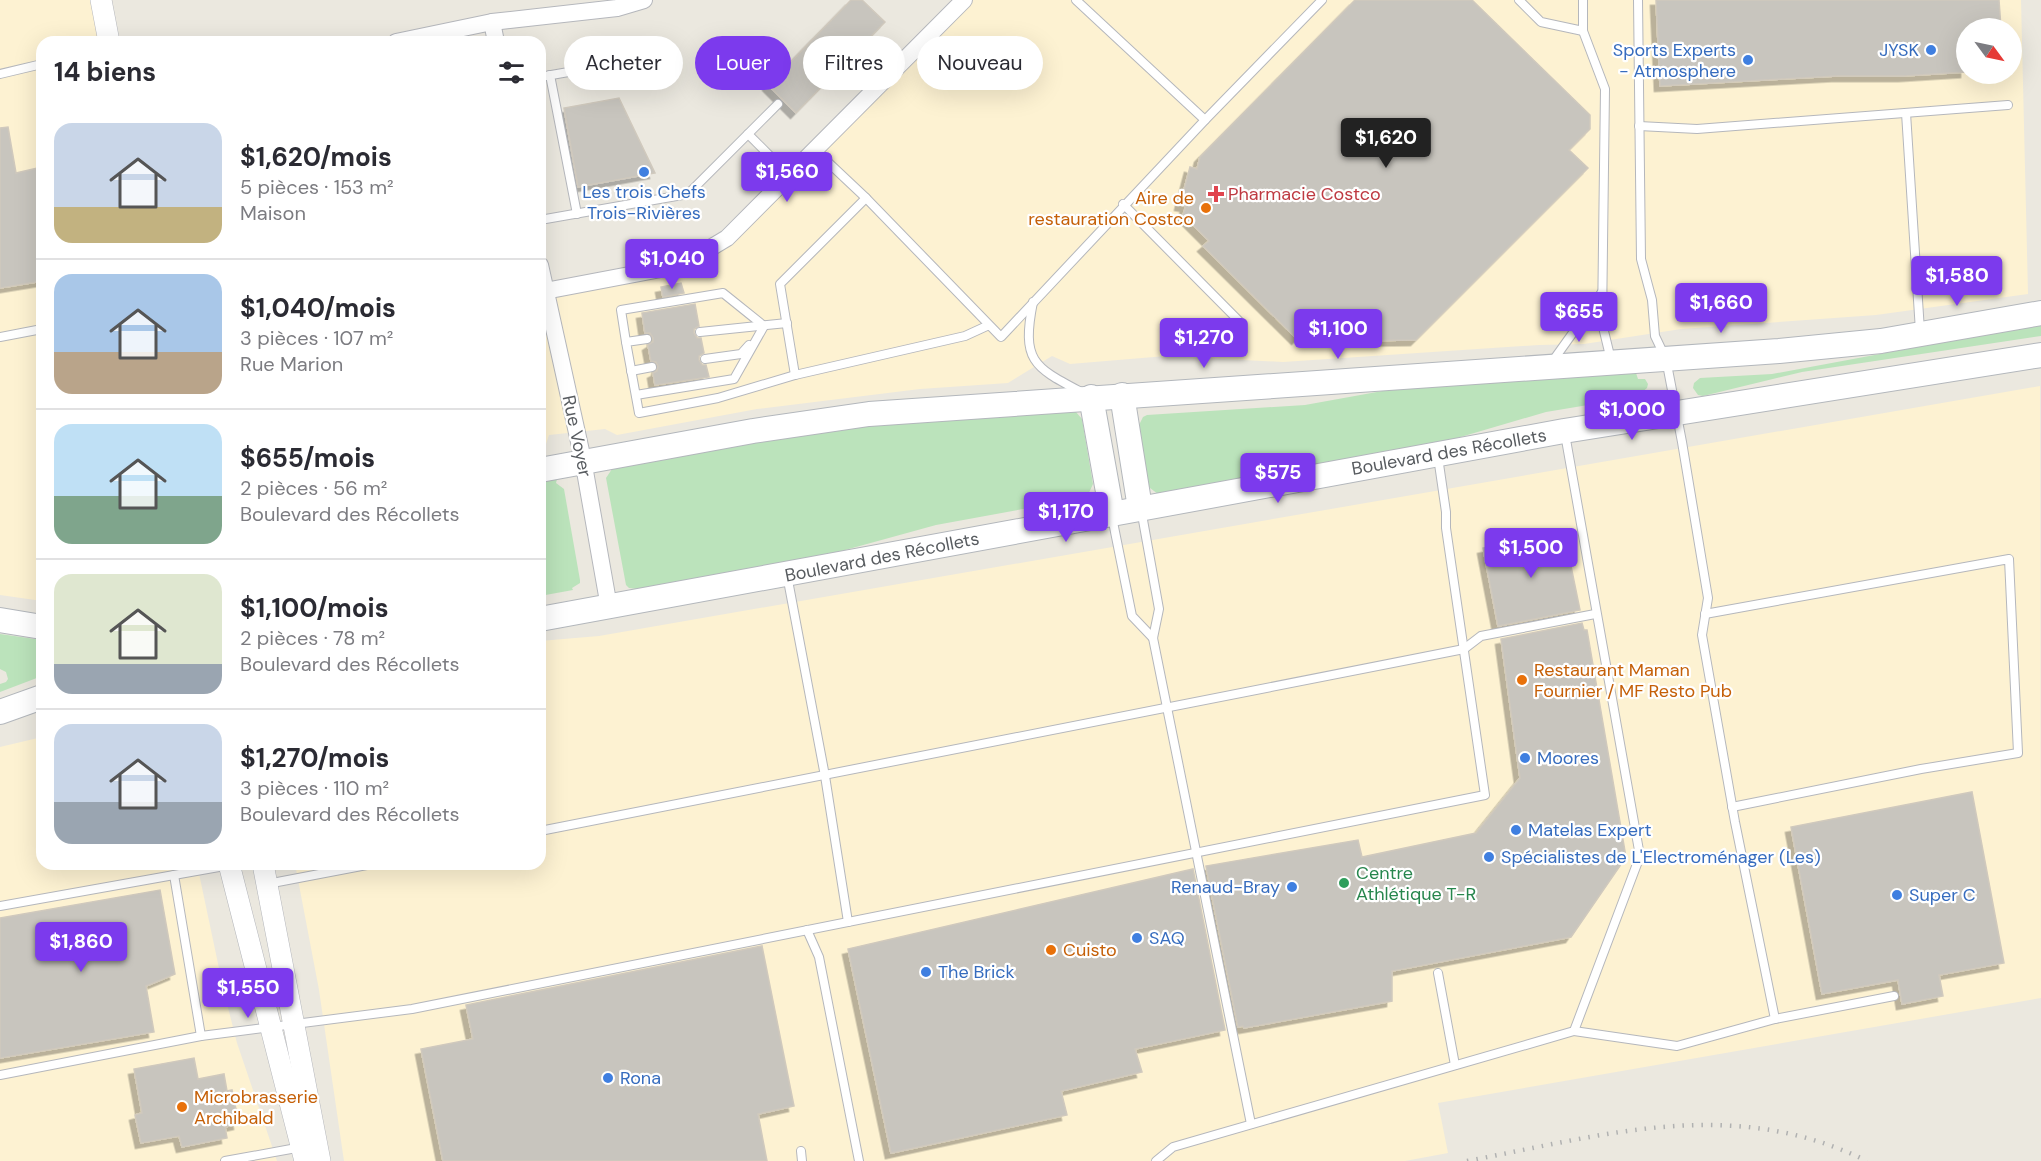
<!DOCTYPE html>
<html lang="fr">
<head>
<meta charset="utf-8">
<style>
  :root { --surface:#fff; --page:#f7f7f7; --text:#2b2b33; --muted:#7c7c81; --line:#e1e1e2; --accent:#7c3aed }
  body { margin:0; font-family:"DM Sans",sans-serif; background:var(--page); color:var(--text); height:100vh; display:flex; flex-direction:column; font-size:22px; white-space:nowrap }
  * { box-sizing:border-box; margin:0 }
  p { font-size:20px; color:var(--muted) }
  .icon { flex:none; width:33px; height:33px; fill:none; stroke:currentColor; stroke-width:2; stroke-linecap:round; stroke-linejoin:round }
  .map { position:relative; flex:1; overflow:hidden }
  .drawer { position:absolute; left:36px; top:36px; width:510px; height:834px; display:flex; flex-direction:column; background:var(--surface); border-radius:18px; box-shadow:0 6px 24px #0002 }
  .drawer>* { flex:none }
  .hud { position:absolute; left:564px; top:36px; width:570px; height:54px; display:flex; gap:12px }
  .needle { width:39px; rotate:123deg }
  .buttons { position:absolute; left:1956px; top:18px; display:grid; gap:12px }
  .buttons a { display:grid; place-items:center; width:66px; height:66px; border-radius:50%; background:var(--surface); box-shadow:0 6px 24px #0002; font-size:30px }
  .price { position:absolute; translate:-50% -51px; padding:0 14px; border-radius:6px; background:var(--accent); color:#fff; font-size:20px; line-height:39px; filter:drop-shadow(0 2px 3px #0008) }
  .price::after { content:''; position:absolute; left:50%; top:36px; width:18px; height:14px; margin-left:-9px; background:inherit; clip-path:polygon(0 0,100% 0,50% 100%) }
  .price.active { background:#222; color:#fff }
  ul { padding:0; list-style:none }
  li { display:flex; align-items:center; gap:18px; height:150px; padding:0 18px }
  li+li { border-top:2px solid var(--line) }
  li span { display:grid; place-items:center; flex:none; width:168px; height:120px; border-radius:18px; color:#555 }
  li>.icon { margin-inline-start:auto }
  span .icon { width:72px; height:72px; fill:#fffc; stroke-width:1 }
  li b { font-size:26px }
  h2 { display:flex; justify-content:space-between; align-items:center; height:72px; padding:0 18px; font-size:26px }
  .chip { padding:0 21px; border-radius:27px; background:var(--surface); box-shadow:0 6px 24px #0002; font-size:21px; line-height:54px }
  .chip.active { background:var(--accent); color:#fff }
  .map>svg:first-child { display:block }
  .commercial { fill:#fdf2d2; fill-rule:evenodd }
  .green { fill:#bbe3bb }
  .building { fill:#c8c5be; stroke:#d0c9bd; stroke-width:1.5; filter:url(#shadow) }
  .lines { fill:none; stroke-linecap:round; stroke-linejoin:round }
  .service-casing { stroke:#b5b7bc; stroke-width:10 }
  .minor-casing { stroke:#b5b7bc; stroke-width:18 }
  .tertiary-casing { stroke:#b5b7bc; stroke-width:22 }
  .secondary-casing { stroke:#b3b7bc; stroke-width:26 }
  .service { stroke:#fff; stroke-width:8 }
  .minor { stroke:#fff; stroke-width:16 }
  .tertiary { stroke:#fff; stroke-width:21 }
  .secondary { stroke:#fff; stroke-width:24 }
  .rail { stroke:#b0b1b1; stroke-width:4.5; stroke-dasharray:1.5 8; stroke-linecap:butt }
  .shop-dot { fill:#3f7fe0; stroke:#fff; stroke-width:2 }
  .health-dot { fill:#e0444e; stroke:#fff; stroke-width:2 }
  .food-dot { fill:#e8710a; stroke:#fff; stroke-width:2 }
  .leisure-dot { fill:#2e9e5b; stroke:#fff; stroke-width:2 }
  .labels { text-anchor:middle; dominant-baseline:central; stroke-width:4.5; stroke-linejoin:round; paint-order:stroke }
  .shop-label { font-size:18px; fill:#366cbe; stroke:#fff; text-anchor:start }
  .health-label { font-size:18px; fill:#be3a42; stroke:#fff; text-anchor:start }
  .food-label { font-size:18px; fill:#c56008; stroke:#fff; text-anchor:start }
  .street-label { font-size:18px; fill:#585c60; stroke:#fff }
  .leisure-label { font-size:18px; fill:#27864d; stroke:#fff; text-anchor:start }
</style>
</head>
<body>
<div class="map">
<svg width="2041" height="1161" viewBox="0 0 2041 1161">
  <defs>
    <filter id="shadow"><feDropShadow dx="-5.5" dy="5.5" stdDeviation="0" flood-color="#0004"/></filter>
  </defs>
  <rect width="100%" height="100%" fill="#ebe8df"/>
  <g class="commercial">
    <polygon points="0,0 99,0 107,42 42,42 42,601 0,595"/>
    <path d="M964,0H2021L2028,294L1876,315L1681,329L1584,344L1539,345L1283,362L1166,356L1070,364L1052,356L1008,383L920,389L757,409L617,435L605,429L549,435L545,447L540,448V265L545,291L682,265L738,228ZM1966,28H2012V74H1966Z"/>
    <polygon points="2040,386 2041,998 1438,1103 1448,1153 1405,1161 344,1161 319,990 295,864 540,864 540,641 599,636"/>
    <polygon points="42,737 42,864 197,864 224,992 237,1043 277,1161 0,1161 0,747"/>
  </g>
  <g class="green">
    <polygon points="2041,324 2041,336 1802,372 1703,396 1698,395 1693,388 1694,383 1700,378 1772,374"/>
    <polygon points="1636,373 1638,379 1645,379 1648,384 1647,388 1641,393 1642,396 1546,412 1447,441 1158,494 1150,488 1147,483 1138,427 1143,417 1147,415 1305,405 1399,388"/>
    <polygon points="1076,412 1082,419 1093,484 1088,495 1083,498 936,525 827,555 637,589 629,588 626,585 606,478 612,469 753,442 887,423"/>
    <polygon points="557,479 556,483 564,489 580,580 580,583 572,588 573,590 540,596 540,483"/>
    <polygon points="0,634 42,640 42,676 0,692 0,684 6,682 8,679 6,672 0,669"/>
  </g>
  <g class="building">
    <polygon points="851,0 862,0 885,22 796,113 768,85"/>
    <polygon points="1355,0 1472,0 1590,115 1590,129 1569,150 1588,168 1416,340 1342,341 1318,317 1297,339 1203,246 1209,241 1183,215 1186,206 1180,205 1190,167 1197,169 1200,157"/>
    <polygon points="1656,0 1999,0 2001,28 1966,28 1966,72 1904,76 1837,76 1660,86"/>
    <polygon points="619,98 655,173 578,187 564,108"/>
    <polygon points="8,127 16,173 42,167 42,281 0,288 0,128"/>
    <polygon points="681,283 684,293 663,297 661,287"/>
    <polygon points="695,304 699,326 694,329 694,333 697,338 701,338 704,353 699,356 699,360 702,365 706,365 709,377 655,385 653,373 657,371 658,366 656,362 651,361 648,345 653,342 653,338 650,333 645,333 642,313"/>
    <polygon points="1564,532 1580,610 1498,626 1483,548"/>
    <polygon points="1582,623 1584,630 1587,630 1626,857 1571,937 1392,971 1392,1001 1244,1028 1243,1026 1238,1027 1206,866 1358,840 1362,857 1476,833 1520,778 1501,639"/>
    <polygon points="1972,792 2004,963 1939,975 1943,996 1902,1004 1898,980 1822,994 1791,827"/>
    <polygon points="1193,869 1225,1030 1135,1049 1142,1072 1061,1091 1067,1115 891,1153 848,949"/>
    <polygon points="160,890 175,974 146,986 154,1032 0,1058 0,918"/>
    <polygon points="762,946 794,1106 758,1114 767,1161 443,1161 421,1049 473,1039 466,1005"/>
    <polygon points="194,1058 198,1079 224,1074 227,1091 232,1090 239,1124 225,1127 227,1138 182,1147 179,1136 141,1143 135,1115 142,1113 134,1069"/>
  </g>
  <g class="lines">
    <g class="service-casing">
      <g id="service">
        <polyline points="1519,0 1541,22 1583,31"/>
        <polyline points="1583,0 1583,31 1605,89 1602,323 1611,360"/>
        <polyline points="1638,0 1641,259 1652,300 1655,336 1666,359 1682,442 1708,598 1702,635 1735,822 1775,1019 1894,996"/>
        <polyline points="0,74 42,64"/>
        <polyline points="550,75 577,214"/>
        <polyline points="540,77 597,67"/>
        <polyline points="1906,113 1920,331"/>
        <polyline points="1205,120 1322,0"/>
        <polyline points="1639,126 1697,129 2008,105"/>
        <polyline points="748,134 790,176"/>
        <polyline points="815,150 866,198"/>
        <polyline points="1123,204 1242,324"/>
        <polyline points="540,220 688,194 778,104"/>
        <path d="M1033,302C1021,362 1034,367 1083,393"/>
        <polyline points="989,325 965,336 795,375 780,284 866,198 1001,337 1205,120 1076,0"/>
        <polyline points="700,332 787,323"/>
        <polyline points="0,337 42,329"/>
        <polyline points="647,339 626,342 639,413 718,398 795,375"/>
        <polyline points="626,342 621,310 723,293 764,326"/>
        <polyline points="705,359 741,354 749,345"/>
        <polyline points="1552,362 1602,292"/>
        <polyline points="631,371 652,367"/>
        <polyline points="636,395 734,379 764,326"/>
        <polyline points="1141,509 1159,609 1153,638 1251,1124"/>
        <polyline points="1112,517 1132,616 1153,638"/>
        <polyline points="787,575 825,776 848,922"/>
        <polyline points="1705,614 2009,559 2018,753 1921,769 1732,807"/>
        <polyline points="540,831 1464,649 1481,636 1595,614"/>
        <polyline points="174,875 201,1036"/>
        <polyline points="267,884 372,864"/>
        <polyline points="0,906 230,865"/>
        <polyline points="807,930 819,957 859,1161"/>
        <polyline points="1438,973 1455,1065"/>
        <polyline points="1574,1031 1677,1046 1775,1019"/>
        <polyline points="0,1075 201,1036 412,1009 1485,795 1446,528 1446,512 1438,457"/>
        <polyline points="801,1151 802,1161"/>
        <polyline points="225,1161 302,1147"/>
        <polyline points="1156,1161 1173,1147 1574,1031 1640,856 1565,434"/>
      </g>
    </g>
    <g class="minor-casing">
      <g id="minor">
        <polyline points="492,22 496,42"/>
        <polyline points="396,42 492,22 617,8 644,0"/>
        <polyline points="540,265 583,460 609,607"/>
        <polyline points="545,291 682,265 727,238 964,0"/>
      </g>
    </g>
    <g class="tertiary-casing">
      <g id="tertiary">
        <polyline points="101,0 109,42"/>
        <polyline points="229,864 305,1161"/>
        <polyline points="263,864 320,1161"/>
      </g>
    </g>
    <g class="secondary-casing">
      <g id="secondary">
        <polyline points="1122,395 1140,508"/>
        <polyline points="1091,397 1112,514"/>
        <polyline points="540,470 753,431 869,414 1779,351 1881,341 2041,313"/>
        <polyline points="540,619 1564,431 2041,355"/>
        <polyline points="0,620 42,627"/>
        <polyline points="0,712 42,697"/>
      </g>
    </g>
    <use href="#service" class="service"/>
    <use href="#minor" class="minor"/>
    <use href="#tertiary" class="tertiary"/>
    <use href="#secondary" class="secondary"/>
    <path class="rail" d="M1467,1161C1606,1135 1732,1095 1867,1161"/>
  </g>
  <g class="shop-dot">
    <circle cx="1931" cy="50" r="6"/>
    <circle cx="1748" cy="60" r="6"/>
    <circle cx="644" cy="172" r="6"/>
    <circle cx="1525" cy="758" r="6"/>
    <circle cx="1516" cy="830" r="6"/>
    <circle cx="1489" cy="857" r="6"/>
    <circle cx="1292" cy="887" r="6"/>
    <circle cx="1897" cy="895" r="6"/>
    <circle cx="1137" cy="938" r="6"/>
    <circle cx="926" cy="972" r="6"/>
    <circle cx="608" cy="1078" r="6"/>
  </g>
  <path class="health-dot" d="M1213 185h6v6h6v6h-6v6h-6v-6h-6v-6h6z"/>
  <g class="food-dot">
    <circle cx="1206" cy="208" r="6"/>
    <circle cx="1522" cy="680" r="6"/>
    <circle cx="1051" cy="950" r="6"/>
    <circle cx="182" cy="1107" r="6"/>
  </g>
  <circle class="leisure-dot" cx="1344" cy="883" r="6"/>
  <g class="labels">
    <g class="shop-label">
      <text x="1736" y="50" text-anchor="end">Sports Experts<tspan x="1736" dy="21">- Atmosphere</tspan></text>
      <text x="1919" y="50" text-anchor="end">JYSK</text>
      <text x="644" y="192" text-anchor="middle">Les trois Chefs<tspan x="644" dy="21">Trois-Rivières</tspan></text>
      <text x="1537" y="758">Moores</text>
      <text x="1528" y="830">Matelas Expert</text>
      <text x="1501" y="857">Spécialistes de L'Electroménager (Les)</text>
      <text x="1280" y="887" text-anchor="end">Renaud-Bray</text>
      <text x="1909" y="895">Super C</text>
      <text x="1149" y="938">SAQ</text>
      <text x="938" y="972">The Brick</text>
      <text x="620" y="1078">Rona</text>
    </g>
    <g class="health-label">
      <text x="1228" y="194">Pharmacie Costco</text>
    </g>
    <g class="food-label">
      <text x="1194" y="198" text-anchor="end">Aire de<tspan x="1194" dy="21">restauration Costco</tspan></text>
      <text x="1534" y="670">Restaurant Maman<tspan x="1534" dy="21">Fournier / MF Resto Pub</tspan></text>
      <text x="1063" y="950">Cuisto</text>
      <text x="194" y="1097">Microbrasserie<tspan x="194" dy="21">Archibald</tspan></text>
    </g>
    <g class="street-label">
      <text transform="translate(577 436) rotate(78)">Rue Voyer</text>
      <text transform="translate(1449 452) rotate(-10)">Boulevard des Récollets</text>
      <text transform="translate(882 557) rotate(-11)">Boulevard des Récollets</text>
    </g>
    <g class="leisure-label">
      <text x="1356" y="873">Centre<tspan x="1356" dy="21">Athlétique T-R</tspan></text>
    </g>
  </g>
</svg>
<div class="buttons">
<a><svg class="needle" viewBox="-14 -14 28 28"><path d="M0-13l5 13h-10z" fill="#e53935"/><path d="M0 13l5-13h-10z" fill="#7c7c81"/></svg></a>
</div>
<b class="price active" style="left:1386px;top:169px">$1,620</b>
<b class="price" style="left:787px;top:203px">$1,560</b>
<b class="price" style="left:672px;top:290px">$1,040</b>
<b class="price" style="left:1957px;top:307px">$1,580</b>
<b class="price" style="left:1721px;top:334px">$1,660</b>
<b class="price" style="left:1579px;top:343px">$655</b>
<b class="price" style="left:1338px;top:360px">$1,100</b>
<b class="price" style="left:1204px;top:369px">$1,270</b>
<b class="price" style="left:1632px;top:441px">$1,000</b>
<b class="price" style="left:1278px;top:504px">$575</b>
<b class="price" style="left:1066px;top:543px">$1,170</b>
<b class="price" style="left:1531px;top:579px">$1,500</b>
<b class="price" style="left:81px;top:973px">$1,860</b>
<b class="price" style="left:248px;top:1019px">$1,550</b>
<div class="hud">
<a class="chip">Acheter</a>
<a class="chip active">Louer</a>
<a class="chip">Filtres</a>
<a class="chip">Nouveau</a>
</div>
<section class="drawer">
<h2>14 biens<svg class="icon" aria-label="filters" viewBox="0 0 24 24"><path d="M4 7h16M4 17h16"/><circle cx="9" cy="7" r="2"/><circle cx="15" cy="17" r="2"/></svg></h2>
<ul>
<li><span style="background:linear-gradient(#c9d6e8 70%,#c2b280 0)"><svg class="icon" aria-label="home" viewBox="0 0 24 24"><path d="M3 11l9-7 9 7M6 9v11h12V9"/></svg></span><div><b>$1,620/mois</b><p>5 pièces · 153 m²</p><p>Maison</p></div></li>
<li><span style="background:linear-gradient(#a9c7e8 65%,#b9a48a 0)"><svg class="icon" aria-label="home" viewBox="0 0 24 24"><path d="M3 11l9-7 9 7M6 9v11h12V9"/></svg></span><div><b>$1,040/mois</b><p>3 pièces · 107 m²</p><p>Rue Marion</p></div></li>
<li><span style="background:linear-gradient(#bfe0f5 60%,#7fa58c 0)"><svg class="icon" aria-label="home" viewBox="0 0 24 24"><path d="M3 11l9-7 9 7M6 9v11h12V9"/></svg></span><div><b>$655/mois</b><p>2 pièces · 56 m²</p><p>Boulevard des Récollets</p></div></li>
<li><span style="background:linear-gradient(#dfe7d0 75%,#9aa5b1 0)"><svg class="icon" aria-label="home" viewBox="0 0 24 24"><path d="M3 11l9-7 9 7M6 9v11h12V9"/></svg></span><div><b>$1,100/mois</b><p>2 pièces · 78 m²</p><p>Boulevard des Récollets</p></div></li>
<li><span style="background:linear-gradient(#c9d6e8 65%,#9aa5b1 0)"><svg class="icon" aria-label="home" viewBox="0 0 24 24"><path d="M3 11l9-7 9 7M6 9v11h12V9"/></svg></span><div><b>$1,270/mois</b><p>3 pièces · 110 m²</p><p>Boulevard des Récollets</p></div></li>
</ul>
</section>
</div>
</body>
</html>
